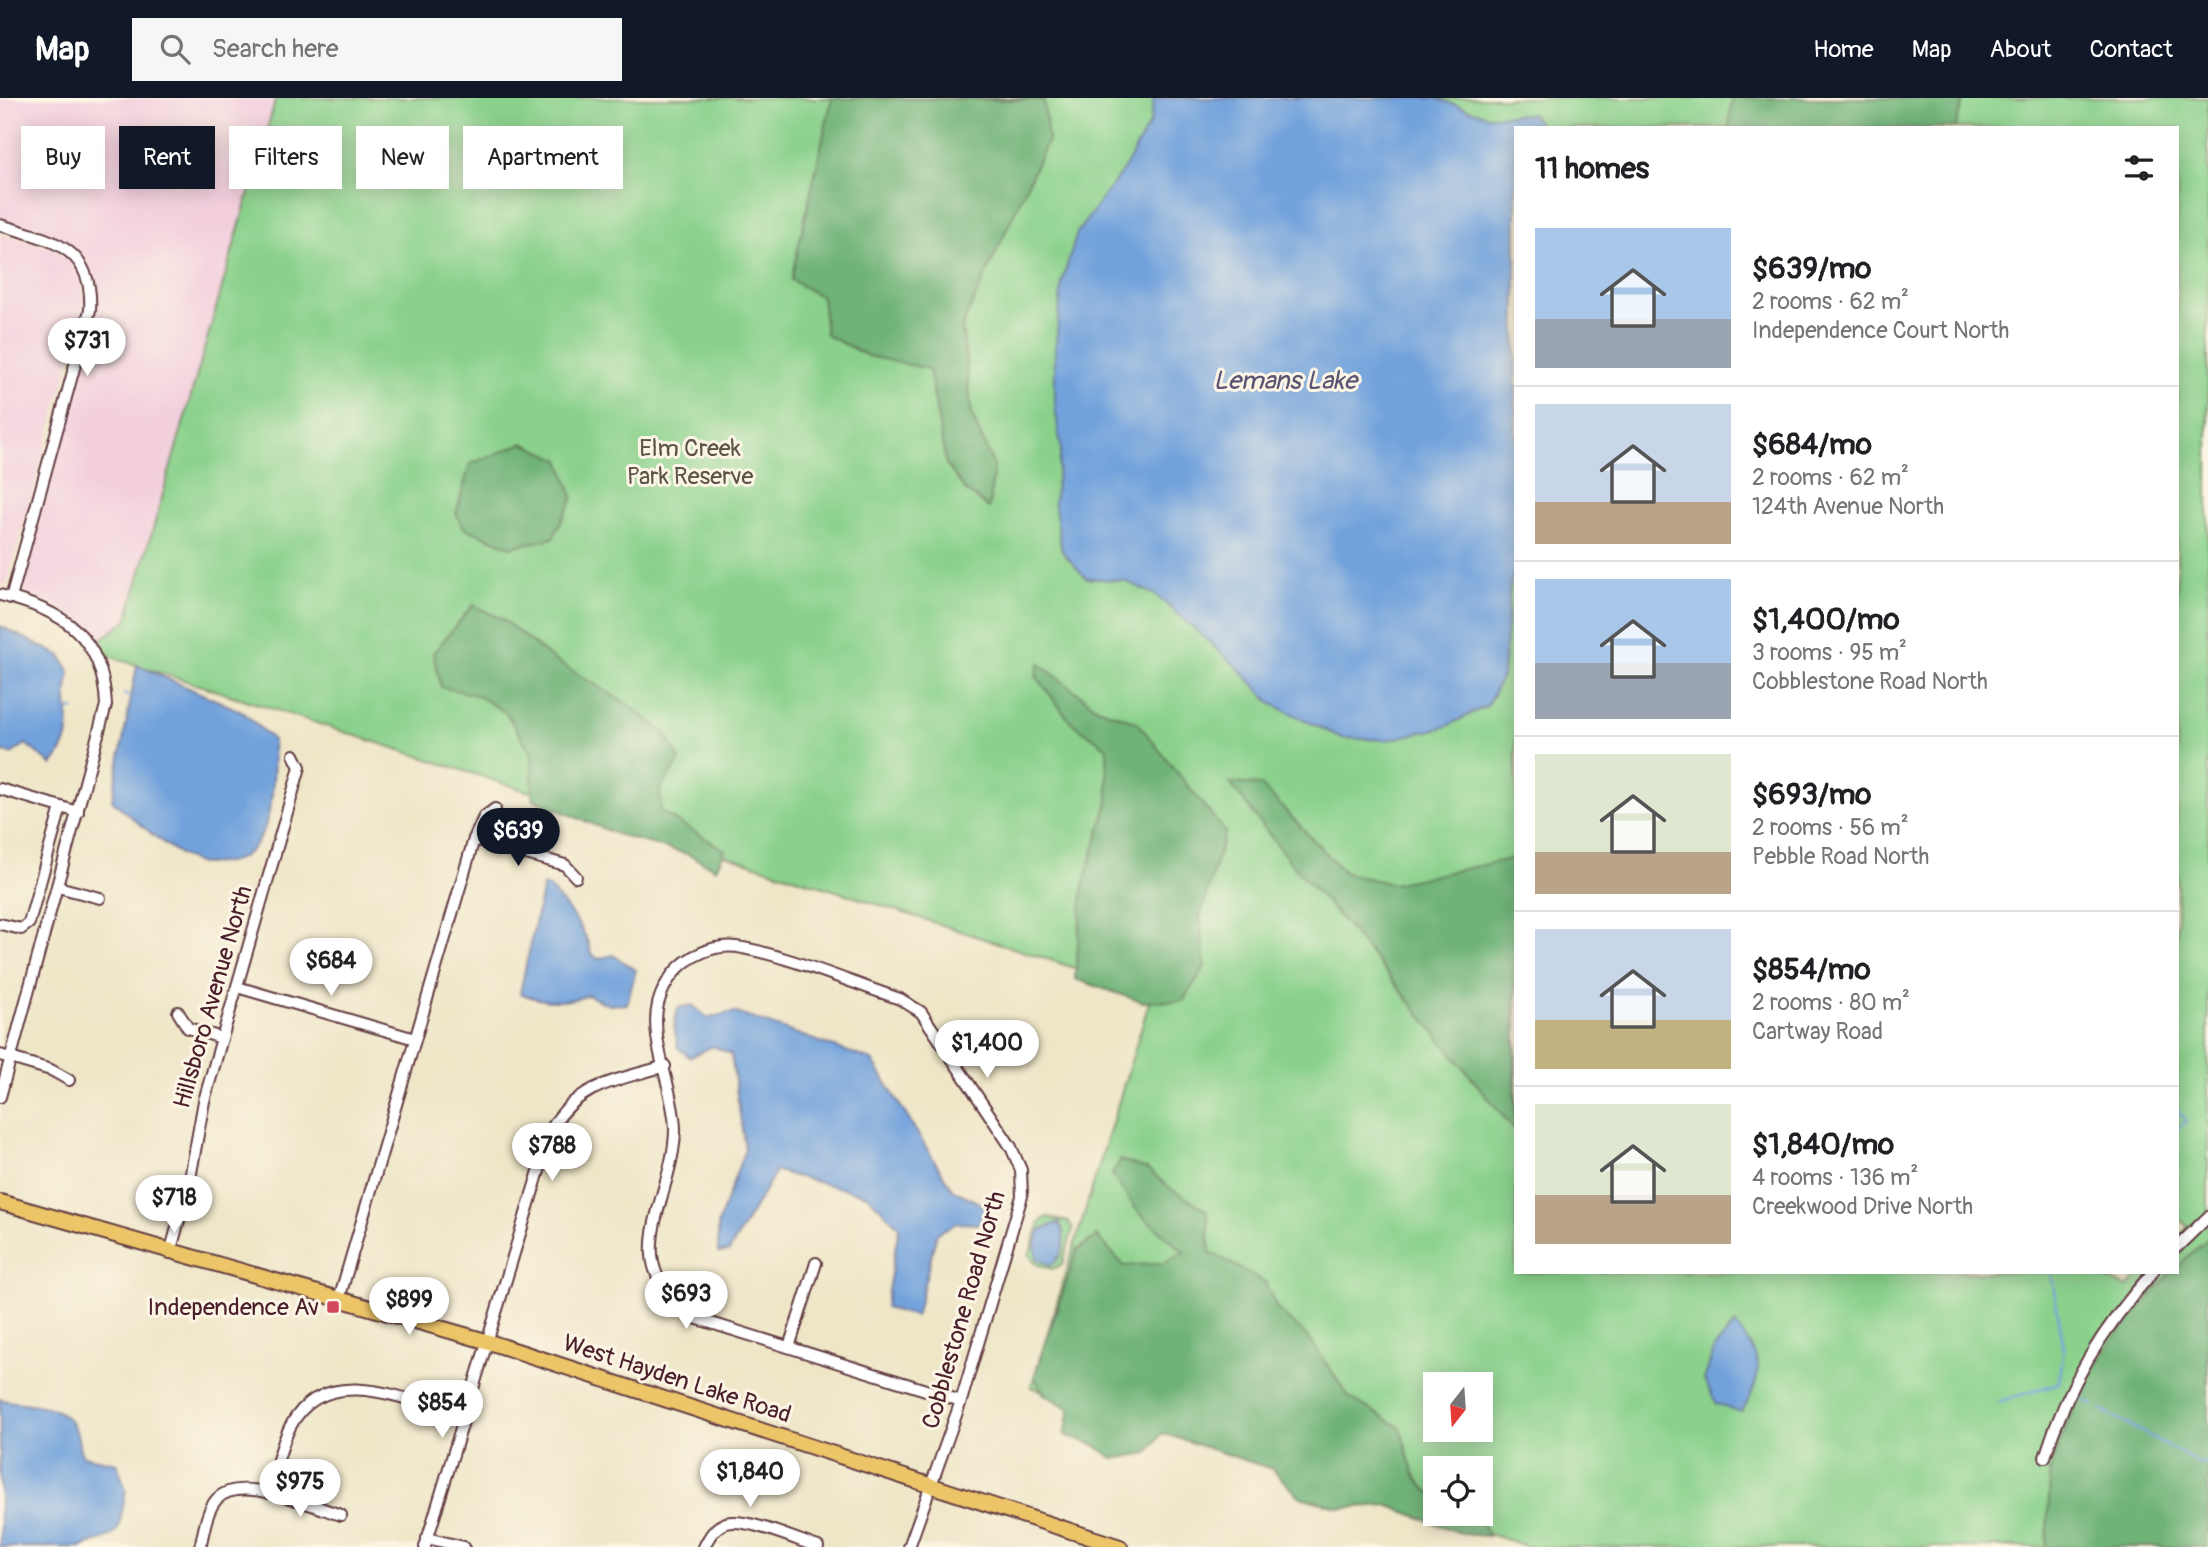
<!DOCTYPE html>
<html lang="en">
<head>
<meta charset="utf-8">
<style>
  :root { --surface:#fff; --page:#f6f6f6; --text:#202124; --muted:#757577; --line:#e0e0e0; --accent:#111827 }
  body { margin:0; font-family:Pangolin,sans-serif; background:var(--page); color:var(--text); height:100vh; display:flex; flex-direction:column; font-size:26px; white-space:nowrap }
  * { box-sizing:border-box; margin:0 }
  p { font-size:23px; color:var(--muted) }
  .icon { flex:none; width:38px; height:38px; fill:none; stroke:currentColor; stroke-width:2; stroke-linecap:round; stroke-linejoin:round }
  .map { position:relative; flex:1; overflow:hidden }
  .drawer { position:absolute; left:1514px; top:28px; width:665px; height:1148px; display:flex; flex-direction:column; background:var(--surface); border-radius:0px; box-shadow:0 4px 18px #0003 }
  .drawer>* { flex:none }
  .top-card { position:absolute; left:21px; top:28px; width:665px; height:63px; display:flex; gap:14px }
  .needle { width:46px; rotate:197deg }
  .controls { position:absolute; left:1423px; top:1274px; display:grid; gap:14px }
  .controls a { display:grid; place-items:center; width:70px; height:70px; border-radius:0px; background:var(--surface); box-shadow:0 4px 18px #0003; font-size:35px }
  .price { position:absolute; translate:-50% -60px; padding:0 16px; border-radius:24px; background:#fff; color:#222; font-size:23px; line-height:46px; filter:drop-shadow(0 2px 4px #0008) }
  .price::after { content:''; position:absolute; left:50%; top:42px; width:21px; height:16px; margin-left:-10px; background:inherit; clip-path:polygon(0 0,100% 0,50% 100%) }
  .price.on { background:var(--accent); color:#fff }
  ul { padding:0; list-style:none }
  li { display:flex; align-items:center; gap:21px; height:175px; padding:0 21px }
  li+li { border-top:2px solid var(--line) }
  li span { display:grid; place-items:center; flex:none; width:196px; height:140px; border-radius:0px; color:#555 }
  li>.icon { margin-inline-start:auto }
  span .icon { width:84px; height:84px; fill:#fffc; stroke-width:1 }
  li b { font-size:30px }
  h2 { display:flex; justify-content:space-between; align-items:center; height:84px; padding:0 21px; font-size:30px }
  .tag { padding:0 24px; border-radius:0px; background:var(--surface); box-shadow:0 4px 18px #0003; font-size:24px; line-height:63px }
  .tag.on { background:var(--accent); color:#fff }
  header { display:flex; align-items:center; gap:42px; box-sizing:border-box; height:98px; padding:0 35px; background:var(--accent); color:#fff }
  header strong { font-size:33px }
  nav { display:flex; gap:38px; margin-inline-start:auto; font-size:24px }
  .search { width:490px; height:63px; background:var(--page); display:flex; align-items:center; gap:18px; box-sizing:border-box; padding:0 24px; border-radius:0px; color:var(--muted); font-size:26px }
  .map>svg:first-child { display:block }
  .built { fill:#f3cfde }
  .green { fill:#8ad18c; stroke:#6a785c; stroke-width:2; fill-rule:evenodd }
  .forest { fill:#6fb378; stroke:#5c6952; stroke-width:2 }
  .water { fill:#72a2dc; stroke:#5e6084; stroke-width:2 }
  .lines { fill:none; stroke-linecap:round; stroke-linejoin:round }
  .stream { stroke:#72a2dc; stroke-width:2.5 }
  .minor-casing { stroke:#633d43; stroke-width:14 }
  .major-casing { stroke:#633d43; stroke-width:18 }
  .minor { stroke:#fff; stroke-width:10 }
  .major { stroke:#edc569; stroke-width:14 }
  .poi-dot { fill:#d1495b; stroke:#fcf5e5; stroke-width:2.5 }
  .labels { text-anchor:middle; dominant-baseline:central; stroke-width:6; stroke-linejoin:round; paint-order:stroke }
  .park-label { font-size:24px; fill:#5d5448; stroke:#fcf5e5 }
  .street-label { font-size:24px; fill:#4a1f2b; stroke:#fcf5e5 }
  .poi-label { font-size:24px; fill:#4a1f2b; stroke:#fcf5e5; text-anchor:end }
  .water-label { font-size:26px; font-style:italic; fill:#5a5372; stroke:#fcf5e5 }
</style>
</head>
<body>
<header>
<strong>Map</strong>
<div class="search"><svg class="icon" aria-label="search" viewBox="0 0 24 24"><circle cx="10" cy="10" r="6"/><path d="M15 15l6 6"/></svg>Search here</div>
<nav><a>Home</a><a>Map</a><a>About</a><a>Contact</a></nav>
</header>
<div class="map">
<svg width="2208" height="1449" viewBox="0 0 2208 1449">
  <rect width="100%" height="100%" fill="#fcf5e5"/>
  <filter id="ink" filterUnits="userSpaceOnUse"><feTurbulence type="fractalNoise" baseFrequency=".0143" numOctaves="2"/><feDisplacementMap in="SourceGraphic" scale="14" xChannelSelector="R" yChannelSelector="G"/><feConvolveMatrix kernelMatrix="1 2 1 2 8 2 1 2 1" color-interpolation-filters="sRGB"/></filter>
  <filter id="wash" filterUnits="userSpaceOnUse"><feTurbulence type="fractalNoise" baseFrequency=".00686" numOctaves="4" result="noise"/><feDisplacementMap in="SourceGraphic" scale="28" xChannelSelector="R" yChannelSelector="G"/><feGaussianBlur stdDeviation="1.57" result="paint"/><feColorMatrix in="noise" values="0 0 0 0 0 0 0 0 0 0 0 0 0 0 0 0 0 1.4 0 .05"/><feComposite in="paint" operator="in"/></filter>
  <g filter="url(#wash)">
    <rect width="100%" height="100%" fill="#efe6c8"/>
    <g class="built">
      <polygon points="0,0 348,0 215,220 127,522 95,546 75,520 56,508 28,497 22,485 94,221 98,198 95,181 89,167 72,146 55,137 0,121"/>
      <polygon points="0,136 53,150 71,163 81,182 85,200 82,219 7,485 0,490"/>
    </g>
    <g class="green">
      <path d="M276,0H2208V1449H1529L1031,1289L1152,895L109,558L99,543L127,522ZM1516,30H2177V1119L2188,1129L2177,1141V1174H2143L2128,1189L2086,1174H1516ZM1435,1286H1480V1332H1435ZM1435,1370H1480V1416H1435Z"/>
      <polygon points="1047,1119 1069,1124 1073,1131 1062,1167 1052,1171 1036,1166 1029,1157 1040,1124"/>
    </g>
    <g class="forest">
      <polygon points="832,0 1044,2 1048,42 962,228 972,318 994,368 989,410 966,393 946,366 929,271 868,258 826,237 822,199 791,182"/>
      <polygon points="1732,0 1964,0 1955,30 1729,30"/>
      <polygon points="523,345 560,362 573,400 553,440 511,449 464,430 456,416 470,366"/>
      <polygon points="473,507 502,521 553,561 629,607 667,637 680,662 660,691 661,714 725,752 716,771 687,756 616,736 532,701 532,656 506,615 476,597 441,589 433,555"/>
      <polygon points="1039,565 1097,610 1137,624 1225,734 1200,819 1205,869 1183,903 1143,904 1075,881 1083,789 1108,704 1107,650 1070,623 1036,578"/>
      <polygon points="1230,685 1261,687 1345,775 1393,786 1515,760 1515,1033 1353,834 1291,765"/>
      <path d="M1120,1062L1147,1071L1173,1092L1207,1112L1210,1154L1265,1184L1277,1211L1308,1239L1349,1299L1401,1330C1408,1355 1411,1386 1435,1397V1416H1473L1479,1419L1488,1438L1463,1436L1387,1407L1341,1410L1300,1399L1272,1371L1162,1335L1148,1355L1113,1361L1095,1347L1065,1337L1070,1311L1044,1296L1034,1279L1077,1152L1097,1138L1124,1168L1163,1165L1184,1154L1139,1115L1112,1077Z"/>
      <polygon points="2208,1140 2208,1449 2046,1449 2051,1366 2082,1290 2114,1240 2171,1174 2177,1174 2177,1169"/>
    </g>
    <g class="water">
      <polygon points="1154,0 1435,0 1488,18 1532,16 1542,30 1516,30 1516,467 1510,490 1503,576 1488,607 1445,629 1387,642 1342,640 1272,606 1237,569 1156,497 1125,483 1086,480 1062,453 1054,404 1061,351 1055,308 1055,254 1062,184 1077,135 1124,71 1150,25"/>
      <path d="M0,528L61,558L70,575C59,613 83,629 52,667L26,646L11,656L0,653Z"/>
      <path d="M137,567L243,614L273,642C275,682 276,763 220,765C213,765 204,767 198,765C174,757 132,720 112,702Z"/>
      <path d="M543,788L549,789C565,808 586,830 591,855L598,861L613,857L636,872L627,906L609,907L588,897C565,906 543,905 520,895Z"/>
      <polygon points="692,907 708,920 734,914 872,962 952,1091 985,1108 979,1126 957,1125 937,1135 916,1218 885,1210 899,1129 867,1097 776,1073 729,1153 718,1155 718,1126 745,1051 731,956 713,948 690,959 678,950 674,928 678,910"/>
      <path d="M1059,1124C1067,1138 1065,1159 1050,1167L1037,1161L1035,1145L1041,1131Z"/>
      <path d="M1735,1226C1765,1264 1764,1272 1742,1314L1717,1306L1704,1282L1715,1249Z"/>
      <path d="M0,1301C25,1309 60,1301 75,1331C80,1340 77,1350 83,1358L117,1365L126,1392L119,1429L113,1437L82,1449H0Z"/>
    </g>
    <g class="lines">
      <g class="stream">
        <polyline points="124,596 131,599"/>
        <polyline points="69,612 74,611"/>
        <polyline points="2177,1011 2187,1023 2177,1031"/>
        <polyline points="2079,1299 2093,1307"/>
        <polyline points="1998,1304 2059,1285 2064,1250 2051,1174"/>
        <polyline points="2101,1312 2199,1365 2208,1365"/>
      </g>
    </g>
  </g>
  <g filter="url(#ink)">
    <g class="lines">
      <g class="minor-casing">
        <g id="minor">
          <path d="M0,127C50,142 94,148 90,212L11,500"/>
          <path d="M0,497C62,512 103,537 106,607L0,999"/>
          <polyline points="0,691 78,714"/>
          <polyline points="474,741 565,767 576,779"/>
          <polyline points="58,789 100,800"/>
          <polyline points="0,826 21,831 29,825 61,709"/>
          <polyline points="237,889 415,941"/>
          <polyline points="178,914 188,930 222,940"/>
          <polyline points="0,957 51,972 69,982"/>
          <polyline points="2177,1149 2208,1119"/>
          <polyline points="170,1155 189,1086 204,1003 300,669 294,657"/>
          <polyline points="339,1201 474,741 484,719 495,711"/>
          <polyline points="789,1249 816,1165"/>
          <path d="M2045,1359C2068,1286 2102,1231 2153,1174"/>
          <path d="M269,1395C275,1373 280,1349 290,1329C325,1260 412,1304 465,1320"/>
          <polyline points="427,1440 464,1449"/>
          <path d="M200,1449C204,1434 206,1414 216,1402C239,1375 311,1408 341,1417"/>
          <path d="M425,1449L552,1030C578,985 620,982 665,968"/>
          <path d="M704,1449C709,1439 714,1429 726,1425C745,1419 797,1442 818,1449"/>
          <path d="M909,1449L961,1303L1022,1098L1021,1072L1011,1049L921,914L900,901C852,885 791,859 743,850C729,847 714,849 701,855C679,864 664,883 658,906C649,943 674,991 675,1031C675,1074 649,1119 652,1157C654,1185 674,1204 695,1220L961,1303"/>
        </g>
      </g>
      <g class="major-casing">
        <polyline id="major" points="0,1104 489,1244 1120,1449"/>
      </g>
      <use href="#minor" class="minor"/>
      <use href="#major" class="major"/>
    </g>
  </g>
  <rect class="poi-dot" x="326" y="1202" width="14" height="14" rx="3.5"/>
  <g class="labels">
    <g class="park-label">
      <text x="690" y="350">Elm Creek<tspan x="690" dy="28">Park Reserve</tspan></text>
    </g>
    <g class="street-label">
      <text transform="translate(213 899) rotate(-74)">Hillsboro Avenue North</text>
      <text transform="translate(964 1212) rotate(-74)">Cobblestone Road North</text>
      <text transform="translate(677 1281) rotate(18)">West Hayden Lake Road</text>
    </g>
    <g class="poi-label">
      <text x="319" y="1209">Independence Av</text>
    </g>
    <g class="water-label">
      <text x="1285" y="283">Lemans Lake</text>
    </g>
  </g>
</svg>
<div class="controls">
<a><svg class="needle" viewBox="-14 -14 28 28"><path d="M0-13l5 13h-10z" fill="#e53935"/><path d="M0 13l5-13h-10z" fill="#757577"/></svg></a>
<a><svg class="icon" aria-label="locate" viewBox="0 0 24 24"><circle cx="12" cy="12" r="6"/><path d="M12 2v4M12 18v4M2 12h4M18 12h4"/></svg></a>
</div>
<b class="price" style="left:87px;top:280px">$731</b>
<b class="price on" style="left:518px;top:770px">$639</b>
<b class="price" style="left:331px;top:900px">$684</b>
<b class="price" style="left:987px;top:982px">$1,400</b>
<b class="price" style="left:552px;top:1085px">$788</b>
<b class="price" style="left:174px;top:1137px">$718</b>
<b class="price" style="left:686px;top:1233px">$693</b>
<b class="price" style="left:409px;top:1239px">$899</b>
<b class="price" style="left:442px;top:1342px">$854</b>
<b class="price" style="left:750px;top:1411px">$1,840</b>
<b class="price" style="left:300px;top:1421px">$975</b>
<div class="top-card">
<a class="tag">Buy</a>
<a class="tag on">Rent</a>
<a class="tag">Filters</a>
<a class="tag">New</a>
<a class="tag">Apartment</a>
</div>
<section class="drawer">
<h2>11 homes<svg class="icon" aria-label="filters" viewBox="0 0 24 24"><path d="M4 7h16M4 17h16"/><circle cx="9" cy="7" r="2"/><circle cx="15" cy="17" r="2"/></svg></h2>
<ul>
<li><span style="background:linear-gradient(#a9c7e8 65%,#9aa5b1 0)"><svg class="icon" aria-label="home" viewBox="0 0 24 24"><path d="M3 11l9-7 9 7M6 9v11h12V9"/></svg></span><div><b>$639/mo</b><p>2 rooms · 62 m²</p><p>Independence Court North</p></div></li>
<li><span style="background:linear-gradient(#c9d6e8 70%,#b9a48a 0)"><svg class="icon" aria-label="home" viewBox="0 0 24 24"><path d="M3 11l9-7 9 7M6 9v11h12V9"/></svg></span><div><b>$684/mo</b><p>2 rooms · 62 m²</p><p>124th Avenue North</p></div></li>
<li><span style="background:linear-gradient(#a9c7e8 60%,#9aa5b1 0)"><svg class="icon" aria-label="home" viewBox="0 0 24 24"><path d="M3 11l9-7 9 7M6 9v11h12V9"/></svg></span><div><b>$1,400/mo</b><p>3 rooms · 95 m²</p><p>Cobblestone Road North</p></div></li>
<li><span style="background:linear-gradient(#dfe7d0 70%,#b9a48a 0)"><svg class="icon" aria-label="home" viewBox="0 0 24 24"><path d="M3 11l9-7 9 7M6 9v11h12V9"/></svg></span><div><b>$693/mo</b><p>2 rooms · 56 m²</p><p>Pebble Road North</p></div></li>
<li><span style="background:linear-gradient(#c9d6e8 65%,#c2b280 0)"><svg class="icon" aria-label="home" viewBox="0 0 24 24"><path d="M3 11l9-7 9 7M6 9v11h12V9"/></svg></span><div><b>$854/mo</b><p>2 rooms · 80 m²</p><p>Cartway Road</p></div></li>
<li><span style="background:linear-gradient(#dfe7d0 65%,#b9a48a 0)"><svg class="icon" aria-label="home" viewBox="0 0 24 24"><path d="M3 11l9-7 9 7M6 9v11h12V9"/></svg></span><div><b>$1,840/mo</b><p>4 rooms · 136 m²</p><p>Creekwood Drive North</p></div></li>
</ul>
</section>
</div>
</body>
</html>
